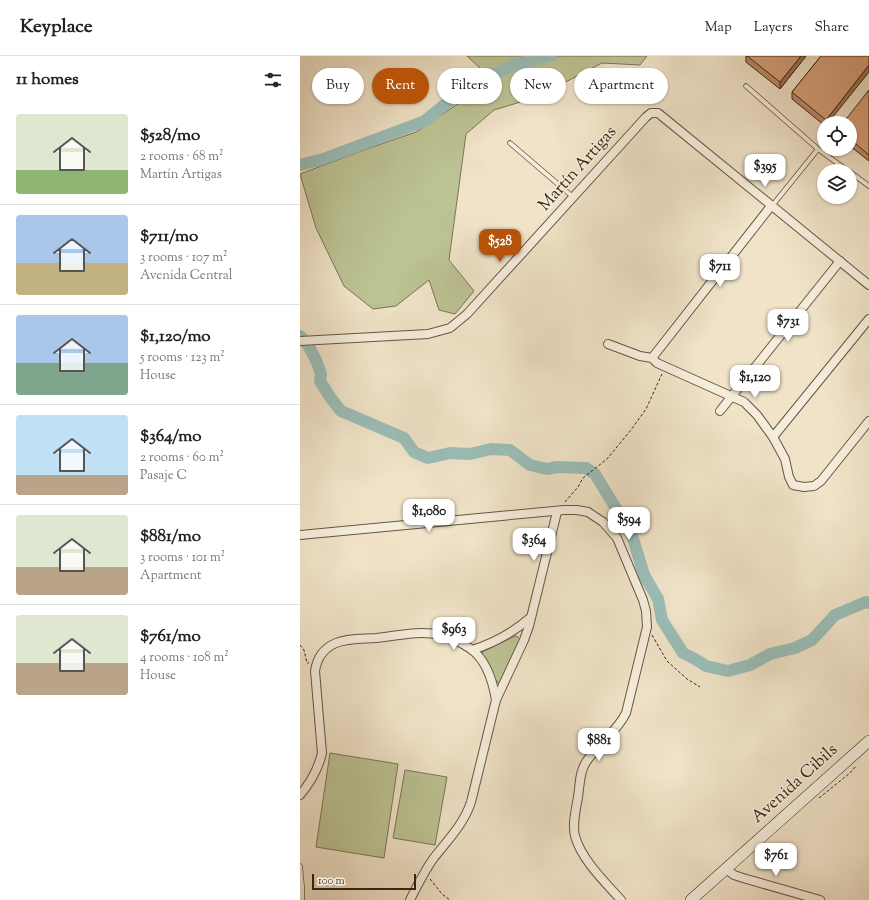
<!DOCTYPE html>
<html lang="en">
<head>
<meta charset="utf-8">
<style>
  :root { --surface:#fff; --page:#f6f6f6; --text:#222; --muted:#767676; --line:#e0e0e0; --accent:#b45309 }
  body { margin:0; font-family:"Sorts Mill Goudy",serif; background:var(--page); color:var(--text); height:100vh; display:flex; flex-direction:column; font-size:15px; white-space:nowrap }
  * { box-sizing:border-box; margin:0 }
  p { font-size:13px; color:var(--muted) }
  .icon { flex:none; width:22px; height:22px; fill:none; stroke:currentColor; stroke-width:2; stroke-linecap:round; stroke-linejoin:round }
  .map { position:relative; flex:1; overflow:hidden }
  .side { display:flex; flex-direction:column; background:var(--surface); width:300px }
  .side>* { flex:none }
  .banner { position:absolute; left:12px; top:12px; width:380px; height:36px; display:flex; gap:8px }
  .fabs { position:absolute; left:517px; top:60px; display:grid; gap:8px }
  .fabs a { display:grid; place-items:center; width:40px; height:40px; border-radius:50%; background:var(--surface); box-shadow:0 1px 3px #0004; font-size:20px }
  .scale { position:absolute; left:12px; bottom:10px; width:104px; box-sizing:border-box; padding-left:4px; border:2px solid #3a2517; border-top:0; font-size:11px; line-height:14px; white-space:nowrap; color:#3a2517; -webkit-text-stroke:3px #f5eddb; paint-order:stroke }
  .price { position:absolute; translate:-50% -34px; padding:0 9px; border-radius:8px; background:#fff; color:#222; font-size:13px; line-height:26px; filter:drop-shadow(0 1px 2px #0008) }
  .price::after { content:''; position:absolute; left:50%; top:24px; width:12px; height:9px; margin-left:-6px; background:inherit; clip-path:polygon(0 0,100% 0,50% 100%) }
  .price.selected { background:var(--accent); color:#fff }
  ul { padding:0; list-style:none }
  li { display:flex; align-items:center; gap:12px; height:100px; padding:0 16px }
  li+li { border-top:1px solid var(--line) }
  li span { display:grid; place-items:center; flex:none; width:112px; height:80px; border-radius:4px; color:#555 }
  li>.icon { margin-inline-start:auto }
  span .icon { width:48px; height:48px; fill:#fffc; stroke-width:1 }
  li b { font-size:17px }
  h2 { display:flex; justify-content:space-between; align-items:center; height:48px; padding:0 16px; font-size:17px }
  .tag { padding:0 14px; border-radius:18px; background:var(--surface); box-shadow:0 1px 3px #0004; font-size:14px; line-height:36px }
  .tag.selected { background:var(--accent); color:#fff }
  header { display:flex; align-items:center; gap:24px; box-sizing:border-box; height:56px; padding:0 20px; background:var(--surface); border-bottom:1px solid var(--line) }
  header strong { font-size:19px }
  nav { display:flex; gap:22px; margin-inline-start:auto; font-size:14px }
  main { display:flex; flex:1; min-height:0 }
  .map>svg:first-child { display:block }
  .green { fill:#bcc394; stroke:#7b7456 }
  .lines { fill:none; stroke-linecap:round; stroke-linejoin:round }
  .river { stroke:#9abeb7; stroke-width:12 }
  .lane-casing { stroke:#685443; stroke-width:5.5 }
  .street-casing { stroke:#685443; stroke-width:10 }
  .secondary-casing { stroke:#3a2517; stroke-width:12 }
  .path { stroke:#3a2517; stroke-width:1; stroke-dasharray:3 2; stroke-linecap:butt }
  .lane { stroke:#f5eddb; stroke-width:4 }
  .street { stroke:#f5eddb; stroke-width:8 }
  .secondary { stroke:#f5eddb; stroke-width:11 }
  .wall { fill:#bb8a68; stroke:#3a2517 }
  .shaded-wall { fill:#987055; stroke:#3a2517 }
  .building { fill:#d9a079; stroke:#3a2517 }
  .labels { text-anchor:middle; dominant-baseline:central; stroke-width:3.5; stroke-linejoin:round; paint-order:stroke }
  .street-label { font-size:17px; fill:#3a2517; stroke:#f5eddb }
</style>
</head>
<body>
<header>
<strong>Keyplace</strong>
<nav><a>Map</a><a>Layers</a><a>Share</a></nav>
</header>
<main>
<section class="side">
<h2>11 homes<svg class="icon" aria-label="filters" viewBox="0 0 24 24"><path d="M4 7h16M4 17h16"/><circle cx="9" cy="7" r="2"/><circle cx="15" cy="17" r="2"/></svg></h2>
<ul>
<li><span style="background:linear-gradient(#dfe7d0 70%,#8fb573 0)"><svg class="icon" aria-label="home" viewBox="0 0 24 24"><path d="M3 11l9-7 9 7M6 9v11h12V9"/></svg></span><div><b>$528/mo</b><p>2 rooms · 68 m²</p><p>Martín Artigas</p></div></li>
<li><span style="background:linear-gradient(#a9c7e8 60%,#c2b280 0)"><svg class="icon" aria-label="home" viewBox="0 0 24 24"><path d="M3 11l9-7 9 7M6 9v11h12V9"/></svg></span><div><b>$711/mo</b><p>3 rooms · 107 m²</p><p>Avenida Central</p></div></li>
<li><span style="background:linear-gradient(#a9c7e8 60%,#7fa58c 0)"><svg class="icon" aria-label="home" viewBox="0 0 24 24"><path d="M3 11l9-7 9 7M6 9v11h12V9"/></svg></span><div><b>$1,120/mo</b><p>5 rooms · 123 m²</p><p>House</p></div></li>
<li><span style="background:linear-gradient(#bfe0f5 75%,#b9a48a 0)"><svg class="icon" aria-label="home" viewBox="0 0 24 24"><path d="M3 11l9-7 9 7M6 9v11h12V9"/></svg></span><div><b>$364/mo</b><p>2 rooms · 60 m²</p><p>Pasaje C</p></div></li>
<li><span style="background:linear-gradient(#dfe7d0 65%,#b9a48a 0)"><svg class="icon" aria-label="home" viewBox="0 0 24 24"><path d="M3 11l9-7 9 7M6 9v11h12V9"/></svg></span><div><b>$881/mo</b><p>3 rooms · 101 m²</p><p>Apartment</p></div></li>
<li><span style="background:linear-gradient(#dfe7d0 60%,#b9a48a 0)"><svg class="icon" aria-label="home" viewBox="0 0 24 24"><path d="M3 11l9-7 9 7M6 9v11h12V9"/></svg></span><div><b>$761/mo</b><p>4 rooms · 108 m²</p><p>House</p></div></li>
</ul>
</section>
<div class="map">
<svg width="569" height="844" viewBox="0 0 569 844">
  <rect width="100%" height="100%" fill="#f0e3c8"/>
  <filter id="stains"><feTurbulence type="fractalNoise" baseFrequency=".005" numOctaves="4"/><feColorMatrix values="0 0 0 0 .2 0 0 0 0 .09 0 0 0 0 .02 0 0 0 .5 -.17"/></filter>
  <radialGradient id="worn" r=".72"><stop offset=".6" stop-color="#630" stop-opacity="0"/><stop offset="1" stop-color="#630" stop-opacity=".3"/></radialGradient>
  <g class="green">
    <polygon points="167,0 347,0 340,9 302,7 237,41 194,54 166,78 149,204 174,235 155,258 139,254 129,224 96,250 73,253 44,230 16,172 0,118 61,95 116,76 177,35 180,12"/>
    <path d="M215,580H217L220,584L201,627H199C192,624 182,602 182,596Z"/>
    <polygon points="30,697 98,708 84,802 16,791"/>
    <polygon points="105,714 147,721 135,789 93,782"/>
  </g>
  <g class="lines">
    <g class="river">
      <polyline points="0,109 23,103 125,65 165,32 216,8 250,0"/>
      <polyline points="0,280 8,289 16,304 21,318 20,325 30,341 41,355 104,382 114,396 128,402 150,397 170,398 191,393 210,394 230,409 247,413 257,411 286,412 295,418 332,479 344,519 358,543 362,564 383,597 395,603 406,610 428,615 450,609 470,598 495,592 512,584 535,559 566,546 569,547"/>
    </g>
    <g class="lane-casing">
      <g id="lane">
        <polyline points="446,30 518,93 548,115"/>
        <polyline points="210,87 273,141"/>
        <polyline points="550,116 569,130"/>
        <polyline points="472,150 518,93"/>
        <polyline points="0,810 2,831 2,844"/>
      </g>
    </g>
    <g class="street-casing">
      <g id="street">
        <polyline points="0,285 128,278 150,272 167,258 346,61 351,57 358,57 569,229"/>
        <polyline points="308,288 340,300 352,302 357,307 444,346 457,359 473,381 485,403 489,421 493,429 504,431 514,430 521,425 569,365"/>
        <polyline points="352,302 471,150"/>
        <polyline points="420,355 540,205"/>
        <polyline points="473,381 569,263"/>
        <path d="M0,479L264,454H277L288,456L303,466L317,482L343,544L346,555L347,571L326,657C317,676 298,688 286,706C279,717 280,729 278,741C276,753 272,768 275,780C281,803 305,826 321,844"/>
        <path d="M172,594C194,587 214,576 231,561"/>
        <polyline points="196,644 224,584 229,570 257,456"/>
        <path d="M0,739C11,726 18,714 22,697L15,615C17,602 24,592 36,587C48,582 63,583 76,582C96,580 120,574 140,579C150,581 162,587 171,593C186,604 193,626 196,644L171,746C164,768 147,785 133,803C124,816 117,830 110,844"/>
        <polyline points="426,813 434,819 443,822 520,844"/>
      </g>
    </g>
    <g class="secondary-casing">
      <polyline id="secondary" points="391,844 569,685"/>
    </g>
    <g class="path">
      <polyline points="265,446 278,431 283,422 307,403 331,374 346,353 362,318"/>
      <polyline points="352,579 367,605 387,623 400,631"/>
      <polyline points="0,589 4,594 7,607 9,607"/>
      <polyline points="519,742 550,717 556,710"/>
      <polyline points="130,823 142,838 150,844"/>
    </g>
    <use href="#lane" class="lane"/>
    <use href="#street" class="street"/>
    <use href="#secondary" class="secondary"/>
  </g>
  <g class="wall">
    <polygon points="446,0 506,0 480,33 446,6"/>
    <polygon points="521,0 528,67 524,67 524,69 492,43 492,36"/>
    <polygon points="569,34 569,105 550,90 550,67"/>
  </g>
  <g class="shaded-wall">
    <polygon points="501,0 506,0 480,33 480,26"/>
    <polygon points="569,9 569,16 528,67 526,67 526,64"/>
  </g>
  <g class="building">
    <polygon points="447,0 501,0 480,26"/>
    <polygon points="521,0 569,0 569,9 526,64 492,36"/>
    <polygon points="569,34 569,99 550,83 550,67 543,67"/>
  </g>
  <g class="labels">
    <g class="street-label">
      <text transform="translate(278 113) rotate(-48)">Martín Artigas</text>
      <text transform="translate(495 728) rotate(-42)">Avenida Cibils</text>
    </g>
  </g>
  <rect width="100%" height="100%" filter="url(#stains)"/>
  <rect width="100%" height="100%" fill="url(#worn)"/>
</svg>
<div class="fabs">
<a><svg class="icon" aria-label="locate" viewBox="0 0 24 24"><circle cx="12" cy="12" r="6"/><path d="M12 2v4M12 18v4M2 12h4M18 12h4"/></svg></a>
<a><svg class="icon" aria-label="layers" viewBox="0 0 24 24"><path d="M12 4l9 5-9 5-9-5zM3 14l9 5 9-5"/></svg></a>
</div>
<div class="scale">100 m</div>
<b class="price" style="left:465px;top:132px">$395</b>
<b class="price selected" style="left:200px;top:207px">$528</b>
<b class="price" style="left:420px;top:232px">$711</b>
<b class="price" style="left:488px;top:287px">$731</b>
<b class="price" style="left:455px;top:343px">$1,120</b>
<b class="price" style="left:129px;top:477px">$1,080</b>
<b class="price" style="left:329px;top:485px">$594</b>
<b class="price" style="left:234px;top:506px">$364</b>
<b class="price" style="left:154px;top:595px">$963</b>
<b class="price" style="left:299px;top:706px">$881</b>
<b class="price" style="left:476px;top:821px">$761</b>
<div class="banner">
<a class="tag">Buy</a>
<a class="tag selected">Rent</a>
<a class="tag">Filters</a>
<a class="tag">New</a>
<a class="tag">Apartment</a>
</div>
</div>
</main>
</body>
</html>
